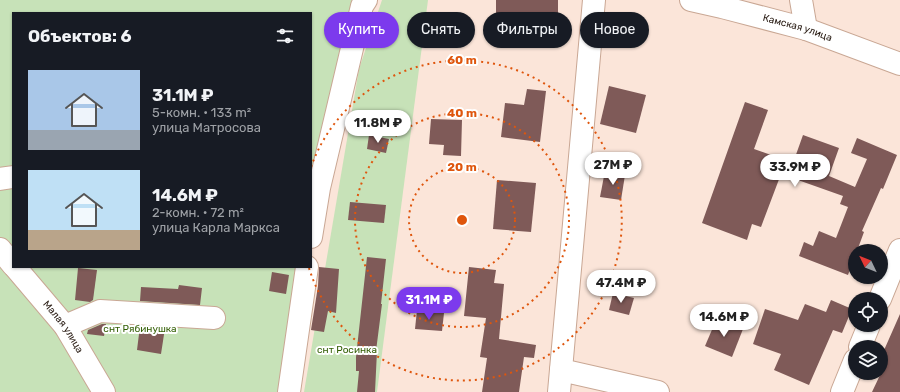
<!DOCTYPE html>
<html lang="ru">
<head>
<meta charset="utf-8">
<style>
  :root { --surface:#171b24; --page:#242831; --text:#f1f3f6; --muted:#9ea1a6; --accent:#7c3aed }
  body { margin:0; font-family:Rubik,sans-serif; background:var(--page); color:var(--text); height:100vh; display:flex; flex-direction:column; font-size:15px; white-space:nowrap }
  * { box-sizing:border-box; margin:0 }
  p { font-size:13px; color:var(--muted) }
  .icon { flex:none; width:22px; height:22px; fill:none; stroke:currentColor; stroke-width:2; stroke-linecap:round; stroke-linejoin:round }
  .map { position:relative; flex:1; overflow:hidden }
  .sheet { position:absolute; left:12px; top:12px; width:300px; height:256px; display:flex; flex-direction:column; background:var(--surface); border-radius:0px; box-shadow:0 1px 3px #0004 }
  .sheet>* { flex:none }
  .top-card { position:absolute; left:324px; top:12px; width:380px; height:36px; display:flex; gap:8px }
  .needle { width:26px; rotate:313deg }
  .fabs { position:absolute; left:848px; top:244px; display:grid; gap:8px }
  .fabs a { display:grid; place-items:center; width:40px; height:40px; border-radius:50%; background:var(--surface); box-shadow:0 1px 3px #0004; font-size:20px }
  .price { position:absolute; translate:-50% -34px; padding:0 9px; border-radius:14px; background:#fff; color:#222; font-size:13px; line-height:26px; filter:drop-shadow(0 1px 2px #0008) }
  .price::after { content:''; position:absolute; left:50%; top:24px; width:12px; height:9px; margin-left:-6px; background:inherit; clip-path:polygon(0 0,100% 0,50% 100%) }
  .price.selected { background:var(--accent); color:#fff }
  ul { padding:0; list-style:none }
  li { display:flex; align-items:center; gap:12px; height:100px; padding:0 16px }
  li span { display:grid; place-items:center; flex:none; width:112px; height:80px; border-radius:0px; color:#555 }
  li>.icon { margin-inline-start:auto }
  span .icon { width:48px; height:48px; fill:#fffc; stroke-width:1 }
  li b { font-size:17px }
  h2 { display:flex; justify-content:space-between; align-items:center; height:48px; padding:0 16px; font-size:17px }
  .pill { padding:0 14px; border-radius:18px; background:var(--surface); box-shadow:0 1px 3px #0004; font-size:14px; line-height:36px }
  .pill.selected { background:var(--accent); color:#fff }
  .map>svg:first-child { display:block }
  .green { fill:#c7e2b8 }
  .building { fill:#7f5a58 }
  .lines { fill:none; stroke-linecap:round; stroke-linejoin:round }
  .minor-casing { stroke:#c9a794; stroke-width:24 }
  .minor { stroke:#fff; stroke-width:22 }
  .ring { fill:none; stroke:#df560d; stroke-width:2; stroke-dasharray:2 4 }
  .labels { text-anchor:middle; dominant-baseline:central; stroke-width:4; stroke-linejoin:round; paint-order:stroke }
  .street-label { font-size:10px; fill:#2d2018; stroke:#fff }
  .park-label { font-size:10px; fill:#315d02; stroke:#fff }
  .centre { fill:#df560d; stroke:#fff; stroke-width:2 }
  .ring-label { font-size:12px; text-anchor:middle; font-weight:bold; fill:#df560d; stroke:#fff; stroke-width:4; stroke-linejoin:round; paint-order:stroke }
</style>
</head>
<body>
<div class="map">
<svg width="900" height="392" viewBox="0 0 900 392">
  <rect width="100%" height="100%" fill="#fbe5d9"/>
  <g class="green">
    <polygon points="0,0 357,0 311,184 311,13 13,13 13,267 298,267 278,392 0,392"/>
    <polygon points="382,0 428,0 377,392 304,392 359,69"/>
  </g>
  <g class="building">
    <polygon points="496,0 558,0 558,14 548,13 547,44 514,43 515,25 496,24"/>
    <polygon points="609,86 646,95 636,133 600,124"/>
    <polygon points="527,89 546,91 540,142 501,137 505,103 524,105"/>
    <polygon points="745,102 768,110 754,149 793,163 803,135 839,148 829,176 855,187 867,159 851,153 857,138 897,155 883,189 881,188 862,231 864,232 857,251 855,251 855,255 848,275 799,256 804,242 813,246 819,231 836,238 848,207 840,204 843,196 781,174 761,227 752,224 747,240 702,223"/>
    <polygon points="431,119 462,120 461,156 443,155 444,145 429,144"/>
    <polygon points="369,135 389,139 386,153 367,149"/>
    <polygon points="605,171 625,175 621,200 600,197"/>
    <polygon points="497,180 536,183 531,232 493,229"/>
    <polygon points="350,202 386,205 384,223 348,220"/>
    <polygon points="367,257 386,259 381,304 382,304 376,351 377,351 375,392 357,392 359,371 356,371 356,357"/>
    <polygon points="319,267 339,269 336,313 328,311 324,332 311,330 318,286"/>
    <polygon points="469,267 496,270 494,283 504,284 499,339 536,345 534,358 524,357 519,392 482,392 487,358 480,357 486,318 464,316"/>
    <polygon points="78,268 97,270 93,300 90,302 75,300"/>
    <polygon points="272,272 289,275 286,294 269,291"/>
    <polygon points="179,285 202,288 200,305 140,301 141,287 178,289"/>
    <polygon points="613,293 634,298 629,315 609,310"/>
    <polygon points="831,300 852,309 842,333 833,330 809,385 774,370 781,354 753,344 765,309 798,320 805,304 826,312"/>
    <polygon points="417,310 444,313 442,331 415,329"/>
    <polygon points="900,314 900,392 872,392 881,373 881,357"/>
    <polygon points="717,318 743,329 732,357 705,346"/>
    <polygon points="102,324 106,324 104,336 87,334 88,330"/>
    <polygon points="140,326 165,328 161,354 137,350"/>
  </g>
  <g class="lines">
    <g class="minor-casing">
      <g id="minor">
        <path id="s1" d="M691,0L722,7L806,29L900,64"/>
        <polyline points="801,0 806,29"/>
        <polyline points="0,179 13,177"/>
        <polyline points="311,237 319,188 362,6 366,0"/>
        <polyline points="0,249 13,265"/>
        <path id="s2" d="M15,267L65,326L104,392"/>
        <polyline points="880,299 900,250"/>
        <polyline points="65,326 100,311 214,318"/>
        <polyline points="860,347 869,325"/>
        <polyline points="561,370 658,392"/>
        <polyline points="289,392 307,267"/>
        <polyline points="559,392 594,0"/>
        <polyline points="842,392 855,360"/>
      </g>
    </g>
    <use href="#minor" class="minor"/>
  </g>
  <g class="ring">
    <circle cx="462" cy="220" r="53"/>
    <circle cx="462" cy="220" r="107"/>
    <path d="M311 167A160 160 0 1 1 309 268"/>
  </g>
  <g class="labels">
    <g class="street-label">
      <text stroke="none"><textPath href="#s1" startOffset="110">Камская улица</textPath></text>
      <text stroke="none"><textPath href="#s2" startOffset="77">Малая улица</textPath></text>
    </g>
    <g class="park-label">
      <text x="140" y="329">снт Рябинушка</text>
      <text x="347" y="350">снт Росинка</text>
    </g>
  </g>
  <circle cx="462" cy="220" r="6" class="centre"/>
  <g class="ring-label">
    <text x="462" y="64">60 m</text>
    <text x="462" y="117">40 m</text>
    <text x="462" y="171">20 m</text>
  </g>
</svg>
<div class="fabs">
<a><svg class="needle" viewBox="-14 -14 28 28"><path d="M0-13l5 13h-10z" fill="#e53935"/><path d="M0 13l5-13h-10z" fill="#9ea1a6"/></svg></a>
<a><svg class="icon" aria-label="locate" viewBox="0 0 24 24"><circle cx="12" cy="12" r="6"/><path d="M12 2v4M12 18v4M2 12h4M18 12h4"/></svg></a>
<a><svg class="icon" aria-label="layers" viewBox="0 0 24 24"><path d="M12 4l9 5-9 5-9-5zM3 14l9 5 9-5"/></svg></a>
</div>
<b class="price" style="left:378px;top:144px">11.8M ₽</b>
<b class="price" style="left:613px;top:186px">27M ₽</b>
<b class="price" style="left:795px;top:188px">33.9M ₽</b>
<b class="price" style="left:621px;top:304px">47.4M ₽</b>
<b class="price selected" style="left:429px;top:321px">31.1M ₽</b>
<b class="price" style="left:724px;top:338px">14.6M ₽</b>
<div class="top-card">
<a class="pill selected">Купить</a>
<a class="pill">Снять</a>
<a class="pill">Фильтры</a>
<a class="pill">Новое</a>
</div>
<section class="sheet">
<h2>Объектов: 6<svg class="icon" aria-label="filters" viewBox="0 0 24 24"><path d="M4 7h16M4 17h16"/><circle cx="9" cy="7" r="2"/><circle cx="15" cy="17" r="2"/></svg></h2>
<ul>
<li><span style="background:linear-gradient(#a9c7e8 75%,#9aa5b1 0)"><svg class="icon" aria-label="home" viewBox="0 0 24 24"><path d="M3 11l9-7 9 7M6 9v11h12V9"/></svg></span><div><b>31.1M ₽</b><p>5-комн. · 133 m²</p><p>улица Матросова</p></div></li>
<li><span style="background:linear-gradient(#bfe0f5 75%,#b9a48a 0)"><svg class="icon" aria-label="home" viewBox="0 0 24 24"><path d="M3 11l9-7 9 7M6 9v11h12V9"/></svg></span><div><b>14.6M ₽</b><p>2-комн. · 72 m²</p><p>улица Карла Маркса</p></div></li>
</ul>
</section>
</div>
</body>
</html>
